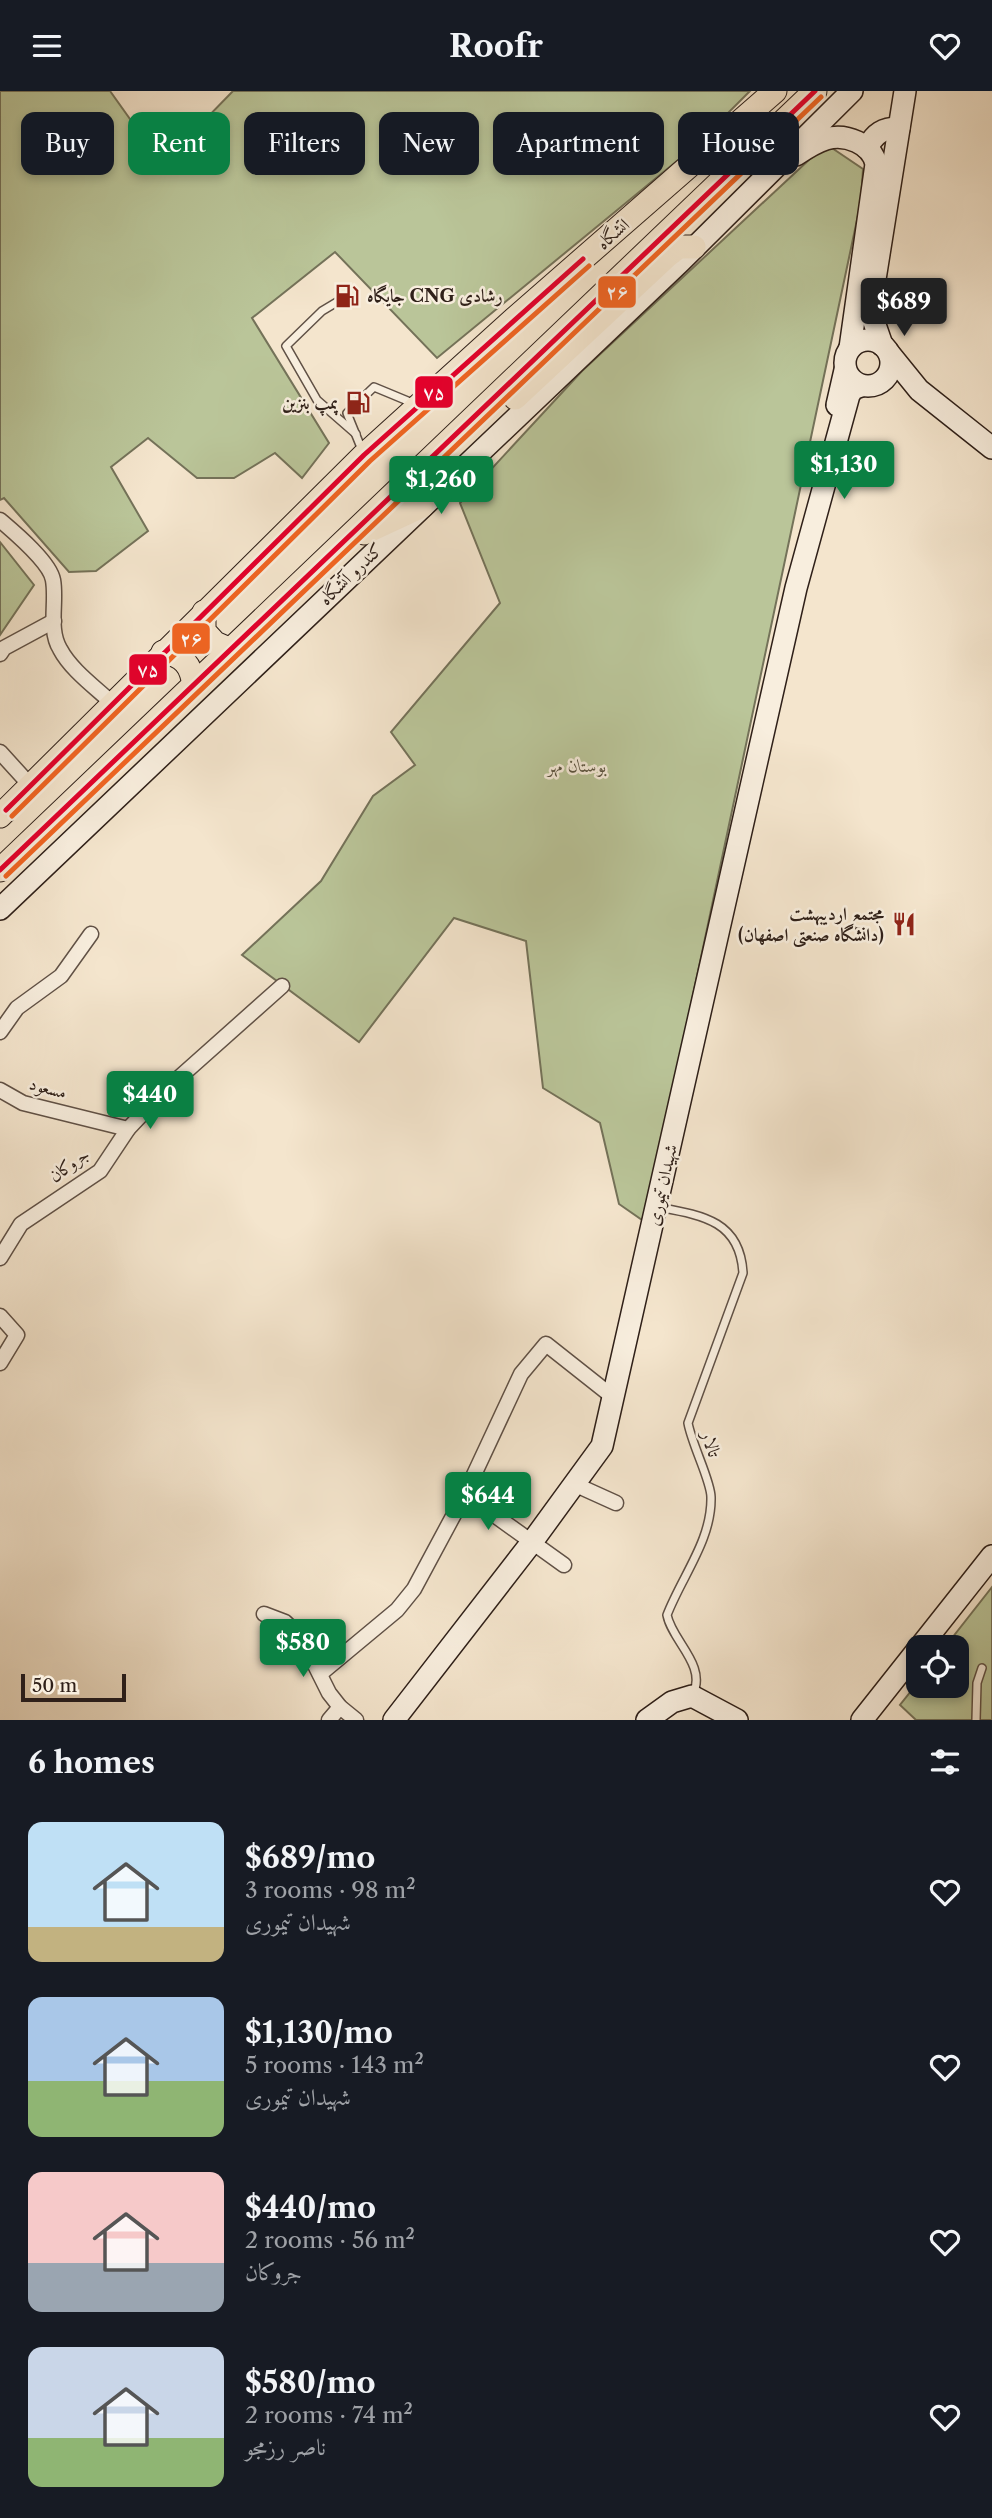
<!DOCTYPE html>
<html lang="en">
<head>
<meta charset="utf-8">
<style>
  :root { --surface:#171b24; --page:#20242c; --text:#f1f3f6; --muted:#9ea1a6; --accent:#0b8043 }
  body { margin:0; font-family:"Libre Caslon Text",Amiri,serif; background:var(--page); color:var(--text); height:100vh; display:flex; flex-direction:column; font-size:26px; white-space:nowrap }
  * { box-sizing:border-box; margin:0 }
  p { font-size:23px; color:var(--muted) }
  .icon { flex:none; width:38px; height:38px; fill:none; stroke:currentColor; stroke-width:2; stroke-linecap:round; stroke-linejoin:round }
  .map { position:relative; height:1629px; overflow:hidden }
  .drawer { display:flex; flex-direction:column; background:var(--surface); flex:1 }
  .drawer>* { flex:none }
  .banner { position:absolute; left:21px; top:21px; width:950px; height:63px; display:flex; gap:14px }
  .fabs { position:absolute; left:906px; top:1544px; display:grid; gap:14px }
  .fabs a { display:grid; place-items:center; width:63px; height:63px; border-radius:14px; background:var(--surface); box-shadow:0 4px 10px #0003; font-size:35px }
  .scale { position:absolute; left:21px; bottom:18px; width:105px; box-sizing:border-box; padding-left:7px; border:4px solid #2f2019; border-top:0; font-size:19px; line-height:24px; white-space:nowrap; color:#2f2019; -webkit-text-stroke:5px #f8eede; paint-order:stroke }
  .price { position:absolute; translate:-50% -60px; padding:0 16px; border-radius:7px; background:var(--accent); color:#fff; font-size:23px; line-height:46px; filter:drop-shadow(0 2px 4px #0008) }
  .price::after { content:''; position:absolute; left:50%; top:42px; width:21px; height:16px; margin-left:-10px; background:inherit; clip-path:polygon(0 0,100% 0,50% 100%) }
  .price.current { background:#222; color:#fff }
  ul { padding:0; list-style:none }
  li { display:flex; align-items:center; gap:21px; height:175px; padding:0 28px }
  li span { display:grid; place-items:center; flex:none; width:196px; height:140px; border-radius:14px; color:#555 }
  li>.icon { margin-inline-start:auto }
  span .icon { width:84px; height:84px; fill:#fffc; stroke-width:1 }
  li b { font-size:30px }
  h2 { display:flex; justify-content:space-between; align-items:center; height:84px; padding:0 28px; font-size:30px }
  .tag { padding:0 24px; border-radius:14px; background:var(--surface); box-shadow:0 4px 10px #0003; font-size:24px; line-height:63px }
  .tag.current { background:var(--accent); color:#fff }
  header { display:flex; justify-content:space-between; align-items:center; height:91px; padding:0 28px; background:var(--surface); font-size:32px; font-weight:800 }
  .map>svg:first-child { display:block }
  .green { fill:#bac599; stroke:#747259; stroke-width:2 }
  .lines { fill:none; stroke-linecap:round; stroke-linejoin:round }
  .lane-casing { stroke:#605146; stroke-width:10 }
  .street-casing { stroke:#605146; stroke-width:17 }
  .secondary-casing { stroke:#2f2019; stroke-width:24 }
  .primary-casing { stroke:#2f2019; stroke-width:25 }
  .lane { stroke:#f8eede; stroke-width:7 }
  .street { stroke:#f8eede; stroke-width:14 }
  .secondary { stroke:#f8eede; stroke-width:21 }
  .primary { stroke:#f4e5cd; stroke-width:23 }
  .bus-1-casing { stroke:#f8eede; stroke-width:10 }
  .bus-2-casing { stroke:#f8eede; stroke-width:10 }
  .bus-1 { stroke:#e4002b; stroke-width:5 }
  .bus-2 { stroke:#f26522; stroke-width:5 }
  .labels { text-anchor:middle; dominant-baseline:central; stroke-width:5; stroke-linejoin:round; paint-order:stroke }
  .street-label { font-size:18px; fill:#2f2019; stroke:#f8eede }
  .poi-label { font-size:18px; font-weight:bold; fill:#2f2019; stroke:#f8eede; text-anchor:end }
  .park-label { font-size:18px; font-style:italic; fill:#59523f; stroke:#f8eede }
  .line-badge { stroke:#f8eede; stroke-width:2.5 }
  .badge-label { font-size:19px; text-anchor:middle; font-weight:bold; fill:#fff }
</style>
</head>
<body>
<header><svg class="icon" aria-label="menu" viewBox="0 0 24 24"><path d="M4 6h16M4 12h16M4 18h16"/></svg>Roofr<svg class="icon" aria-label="heart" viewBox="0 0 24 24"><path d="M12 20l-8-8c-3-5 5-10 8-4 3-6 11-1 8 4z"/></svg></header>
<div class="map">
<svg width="992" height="1629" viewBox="0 0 992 1629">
  <rect width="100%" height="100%" fill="#f4e5cd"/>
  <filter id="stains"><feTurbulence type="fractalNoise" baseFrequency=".00286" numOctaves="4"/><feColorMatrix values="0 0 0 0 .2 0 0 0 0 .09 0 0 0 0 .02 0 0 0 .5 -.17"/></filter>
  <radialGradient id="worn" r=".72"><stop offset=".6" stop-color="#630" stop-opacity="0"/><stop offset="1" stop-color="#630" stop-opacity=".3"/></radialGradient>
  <g class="green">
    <polygon points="0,0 110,0 162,73 233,0 750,0 694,56 437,267 335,161 252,227 329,352 302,387 275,362 234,387 197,387 148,347 111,376 148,440 96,480 69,481 4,407 0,409"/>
    <polygon points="826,53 863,78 861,110 645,1131 619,1113 600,1032 543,997 526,850 454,827 359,951 242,864 321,790 373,705 415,674 391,641 500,512 460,412 582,280"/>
    <polygon points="0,451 34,494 0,544"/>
    <polygon points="992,1496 992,1629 916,1629 900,1614 919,1590 919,1594 957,1594 957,1556 945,1556"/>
  </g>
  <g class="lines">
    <g class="lane-casing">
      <g id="lane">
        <polyline points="347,205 322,220 286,255 317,309 356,343"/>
        <polyline points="362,359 347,322 374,296 415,313"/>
        <path d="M657,1116C701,1124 740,1129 743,1182L688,1332C692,1354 711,1390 711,1406C712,1449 682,1485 667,1524C672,1550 707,1574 693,1603"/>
        <polyline points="976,1629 977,1592 982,1577"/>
      </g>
    </g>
    <g class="street-casing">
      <g id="street">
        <path d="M0,429C14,441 50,471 53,489C57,511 48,538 60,558C71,579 95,596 112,612"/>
        <polyline points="0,563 4,557 54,530"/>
        <polyline points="0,661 30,694 24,698"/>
        <polyline points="0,941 17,917 61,885 91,843"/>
        <polyline points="0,999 23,1012 128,1038"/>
        <polyline points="0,1167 21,1133 100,1080 128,1038 163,1001 282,895"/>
        <polyline points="0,1225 17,1244 0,1272"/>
        <polyline points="574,1393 616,1412"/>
        <polyline points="465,1403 564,1474"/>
        <polyline points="264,1523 285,1531 301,1546 329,1602 340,1616 356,1629"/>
        <polyline points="320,1583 397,1519 414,1498 465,1403 521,1283 546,1253 613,1306"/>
        <polyline points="329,1629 340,1616"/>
      </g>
    </g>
    <g class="secondary-casing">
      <g id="secondary">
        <path d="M867,57C875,42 883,37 899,37"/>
        <path d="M796,64C805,58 816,51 826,48C846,42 872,53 876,73L850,257"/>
        <circle cx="868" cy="272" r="23"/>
        <polyline points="882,254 873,228 872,207 905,0"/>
        <polyline points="889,262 919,299 992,357"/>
        <polyline points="837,314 845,279"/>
        <polyline points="0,818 680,171 852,0"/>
        <polyline points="920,1556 992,1465"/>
        <polyline points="394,1629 532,1451 602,1355 796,497 849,304 853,298 861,295"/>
        <polyline points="647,1629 672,1611 692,1605 737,1629"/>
        <polyline points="862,1629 919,1557"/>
      </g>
    </g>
    <g class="primary-casing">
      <g id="primary">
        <polyline points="515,307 666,166 679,156 694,156"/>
        <polyline points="364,442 422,415"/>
        <polyline points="204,521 204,540 215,552 231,559"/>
        <path d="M163,561C184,565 191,574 194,594"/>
        <polyline points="0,725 364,364 514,228 775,0"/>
        <polyline points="0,779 815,0"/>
      </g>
    </g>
    <use href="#lane" class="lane"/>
    <use href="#street" class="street"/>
    <use href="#secondary" class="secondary"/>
    <use href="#primary" class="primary"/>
    <g class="bus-1-casing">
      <g id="bus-1">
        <polyline points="6,719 364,364 583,168"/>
        <polyline points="0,779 815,0"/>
      </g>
    </g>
    <g class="bus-2-casing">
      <g id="bus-2">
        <polyline points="12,725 370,370 589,175"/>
        <polyline points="6,785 821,6"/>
      </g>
    </g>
    <use href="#bus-1" class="bus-1"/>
    <use href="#bus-2" class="bus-2"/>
  </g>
  <defs>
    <g id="fuel-bare" transform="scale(1.89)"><path d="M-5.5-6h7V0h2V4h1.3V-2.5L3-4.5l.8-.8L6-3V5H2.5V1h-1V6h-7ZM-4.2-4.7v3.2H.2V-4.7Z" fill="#8f2418" stroke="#f8eede" stroke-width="2.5" paint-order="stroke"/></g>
    <g id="restaurant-bare" transform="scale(1.89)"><path d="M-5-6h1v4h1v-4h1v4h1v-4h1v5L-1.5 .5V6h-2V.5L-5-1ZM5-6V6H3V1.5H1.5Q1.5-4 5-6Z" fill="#8f2418" stroke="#f8eede" stroke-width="2.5" paint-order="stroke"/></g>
  </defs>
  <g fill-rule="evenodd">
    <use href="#fuel-bare" x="347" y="205"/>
    <use href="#fuel-bare" x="358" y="312"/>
    <use href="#restaurant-bare" x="904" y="833"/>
  </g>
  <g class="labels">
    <g class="street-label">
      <text transform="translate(613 143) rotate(-41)">اتشگاه</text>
      <text transform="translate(351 483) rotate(-44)">کندرو آتشگاه</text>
      <text transform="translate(48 997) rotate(15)">مسعود</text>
      <text transform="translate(69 1074) rotate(-36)">جروکان</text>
      <text transform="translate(662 1094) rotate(-77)">شهیدان تیموری</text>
      <text transform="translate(711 1353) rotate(73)">تالار</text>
    </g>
    <g class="poi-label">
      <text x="367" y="205" text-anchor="start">جایگاه CNG رشادی</text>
      <text x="338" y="312">پمپ بنزین</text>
      <text x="884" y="823">مجتمع اردیبهشت<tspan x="884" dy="21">(دانشگاه صنعتی اصفهان)</tspan></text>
    </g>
    <g class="park-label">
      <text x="577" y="675">بوستان مهر</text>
    </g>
  </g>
  <g class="line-badge">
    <rect x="597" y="184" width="40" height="34" rx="7" fill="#f26522"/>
    <rect x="414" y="284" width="40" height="34" rx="7" fill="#e4002b"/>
    <rect x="171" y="531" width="40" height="33" rx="7" fill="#f26522"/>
    <rect x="128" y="562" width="40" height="33" rx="7" fill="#e4002b"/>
  </g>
  <g class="badge-label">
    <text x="617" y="207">۲۶</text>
    <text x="434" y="308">۷۵</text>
    <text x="191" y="554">۲۶</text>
    <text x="148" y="585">۷۵</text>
  </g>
  <rect width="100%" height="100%" filter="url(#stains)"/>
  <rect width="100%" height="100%" fill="url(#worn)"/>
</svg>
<div class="fabs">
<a><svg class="icon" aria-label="locate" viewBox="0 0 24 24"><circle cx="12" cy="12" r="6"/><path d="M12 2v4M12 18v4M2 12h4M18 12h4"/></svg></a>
</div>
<div class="scale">50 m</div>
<b class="price current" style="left:904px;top:247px">$689</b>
<b class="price" style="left:844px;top:410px">$1,130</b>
<b class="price" style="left:441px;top:425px">$1,260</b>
<b class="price" style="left:150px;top:1040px">$440</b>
<b class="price" style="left:488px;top:1441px">$644</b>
<b class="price" style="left:303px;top:1588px">$580</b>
<div class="banner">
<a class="tag">Buy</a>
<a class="tag current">Rent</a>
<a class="tag">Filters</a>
<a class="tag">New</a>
<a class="tag">Apartment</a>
<a class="tag">House</a>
</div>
</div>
<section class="drawer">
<h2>6 homes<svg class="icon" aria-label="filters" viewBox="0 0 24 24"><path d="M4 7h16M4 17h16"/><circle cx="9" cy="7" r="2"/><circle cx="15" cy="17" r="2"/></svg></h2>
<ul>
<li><span style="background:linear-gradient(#bfe0f5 75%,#c2b280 0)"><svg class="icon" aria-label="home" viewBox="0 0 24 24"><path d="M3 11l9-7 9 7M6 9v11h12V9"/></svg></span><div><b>$689/mo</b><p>3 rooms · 98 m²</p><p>شهیدان تیموری</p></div><svg class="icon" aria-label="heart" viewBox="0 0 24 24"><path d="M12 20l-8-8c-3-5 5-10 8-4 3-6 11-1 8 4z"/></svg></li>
<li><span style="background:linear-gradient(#a9c7e8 60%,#8fb573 0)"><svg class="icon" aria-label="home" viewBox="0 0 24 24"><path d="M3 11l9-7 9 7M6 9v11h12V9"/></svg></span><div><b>$1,130/mo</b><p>5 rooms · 143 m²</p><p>شهیدان تیموری</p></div><svg class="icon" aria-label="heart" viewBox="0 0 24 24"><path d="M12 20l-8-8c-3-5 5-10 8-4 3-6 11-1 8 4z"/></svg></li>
<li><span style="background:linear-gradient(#f6c9c9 65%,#9aa5b1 0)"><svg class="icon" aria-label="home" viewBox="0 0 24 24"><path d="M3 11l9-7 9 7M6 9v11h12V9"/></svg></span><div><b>$440/mo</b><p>2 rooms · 56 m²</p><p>جروکان</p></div><svg class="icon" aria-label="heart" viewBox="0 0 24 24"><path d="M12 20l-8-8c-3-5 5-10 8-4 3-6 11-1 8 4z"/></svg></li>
<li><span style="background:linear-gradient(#c9d6e8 65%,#8fb573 0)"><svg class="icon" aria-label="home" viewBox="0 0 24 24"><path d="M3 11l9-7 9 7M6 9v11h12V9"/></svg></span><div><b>$580/mo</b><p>2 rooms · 74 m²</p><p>ناصر رزمجو</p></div><svg class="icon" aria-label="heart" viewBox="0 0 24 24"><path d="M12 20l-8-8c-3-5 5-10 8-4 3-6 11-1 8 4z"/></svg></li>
</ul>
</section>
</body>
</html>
